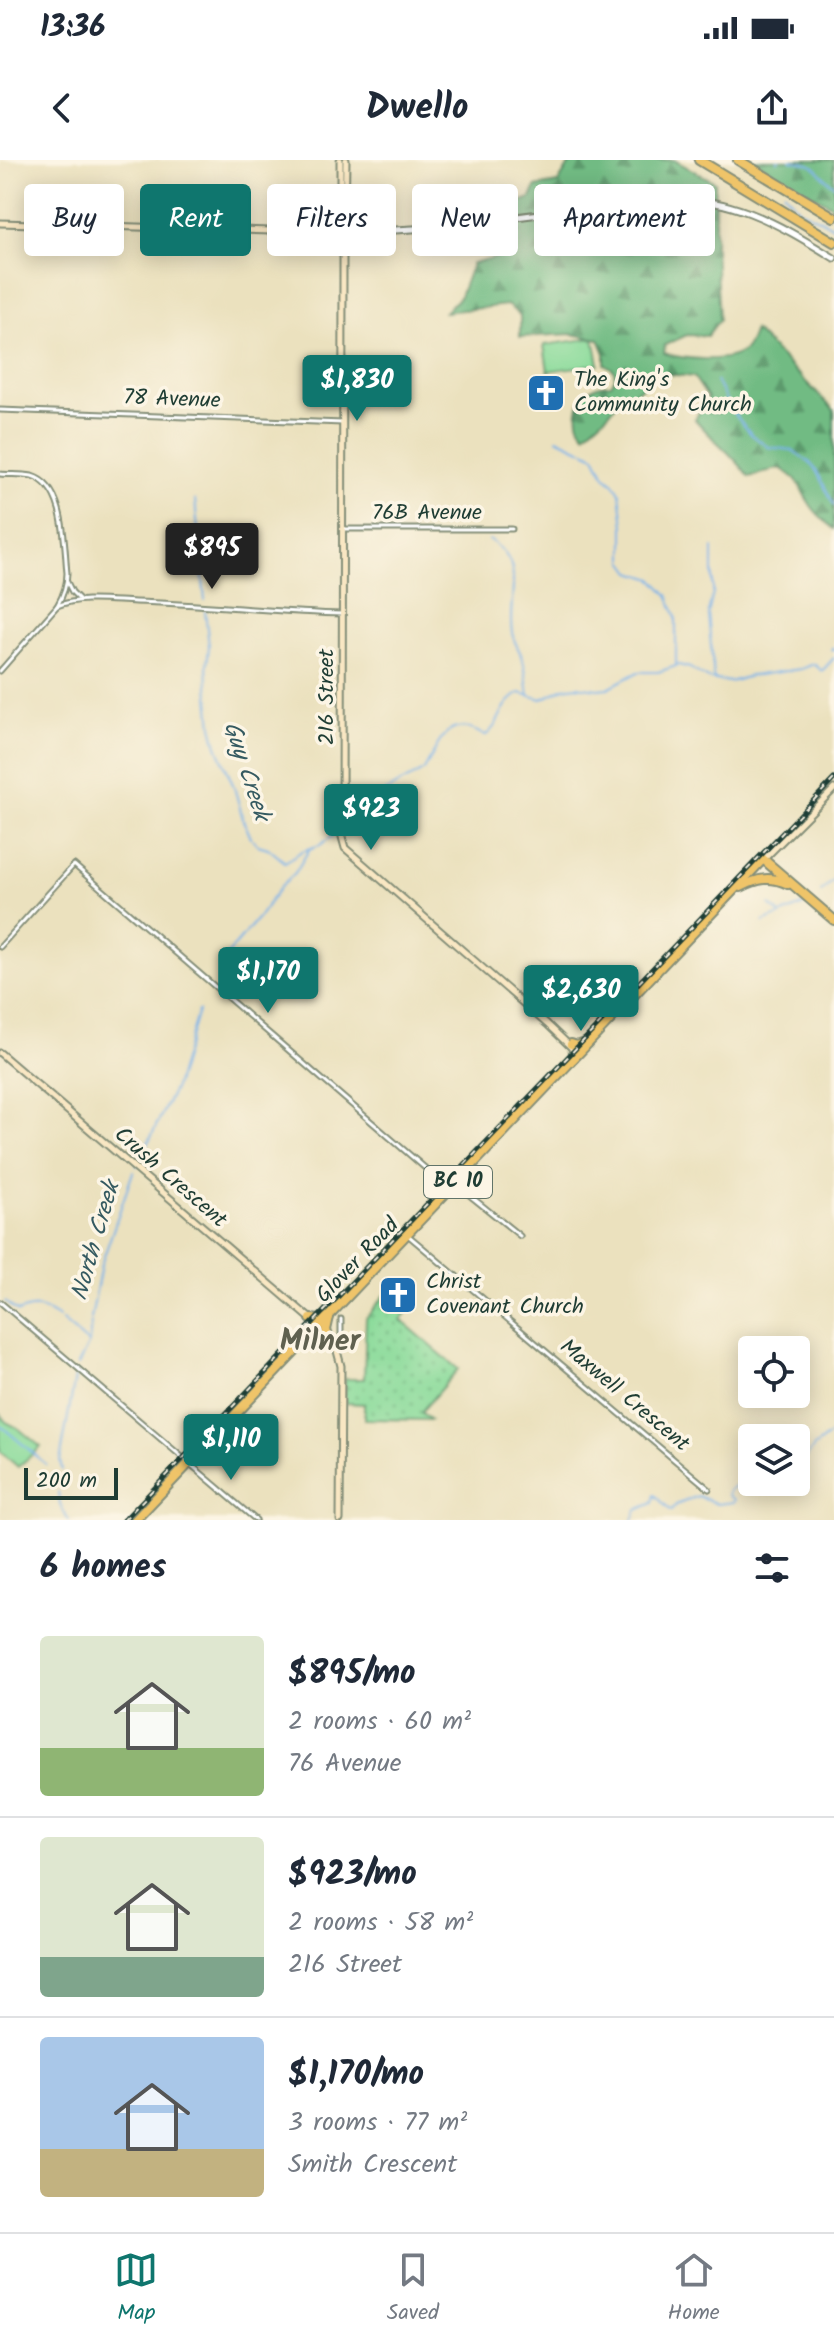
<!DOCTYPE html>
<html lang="en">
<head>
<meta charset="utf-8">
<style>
  :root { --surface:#fff; --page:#f6f6f7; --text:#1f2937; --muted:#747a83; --line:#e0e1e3; --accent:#0f766e }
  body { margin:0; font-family:Kalam,sans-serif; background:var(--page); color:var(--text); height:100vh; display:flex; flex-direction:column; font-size:30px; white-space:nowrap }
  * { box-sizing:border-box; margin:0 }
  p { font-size:26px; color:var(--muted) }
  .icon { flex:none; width:44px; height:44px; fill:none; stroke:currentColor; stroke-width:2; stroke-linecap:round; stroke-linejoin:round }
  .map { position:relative; height:1360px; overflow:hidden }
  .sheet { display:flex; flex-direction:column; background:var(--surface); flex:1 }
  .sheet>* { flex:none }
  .banner { position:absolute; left:24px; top:24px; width:786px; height:72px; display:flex; gap:16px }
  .controls { position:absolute; left:738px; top:1176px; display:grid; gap:16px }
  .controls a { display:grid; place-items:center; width:72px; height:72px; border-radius:8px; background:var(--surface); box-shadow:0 4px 20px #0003; font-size:40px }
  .scale { position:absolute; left:24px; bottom:20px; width:94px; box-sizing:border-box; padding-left:8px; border:4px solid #1f3d34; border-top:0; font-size:22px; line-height:28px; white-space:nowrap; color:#1f3d34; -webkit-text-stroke:6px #fcf5e5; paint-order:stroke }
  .price { position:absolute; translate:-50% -68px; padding:0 18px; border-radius:8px; background:var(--accent); color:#fff; font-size:26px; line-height:52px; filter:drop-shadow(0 2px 4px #0008) }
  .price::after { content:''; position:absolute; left:50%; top:48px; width:24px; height:18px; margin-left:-12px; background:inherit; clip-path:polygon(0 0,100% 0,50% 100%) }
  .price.active { background:#222; color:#fff }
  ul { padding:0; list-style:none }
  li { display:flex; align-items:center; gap:24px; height:200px; padding:0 40px }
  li+li { border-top:2px solid var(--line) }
  li span { display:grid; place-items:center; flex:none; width:224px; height:160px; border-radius:8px; color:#555 }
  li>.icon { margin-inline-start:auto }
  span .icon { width:96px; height:96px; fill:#fffc; stroke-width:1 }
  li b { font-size:34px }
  h2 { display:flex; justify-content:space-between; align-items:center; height:96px; padding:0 40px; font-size:34px }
  .chip { padding:0 28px; border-radius:8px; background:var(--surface); box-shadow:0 4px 20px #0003; font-size:28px; line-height:72px }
  .chip.active { background:var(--accent); color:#fff }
  .status { display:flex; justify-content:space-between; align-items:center; height:56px; padding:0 40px; background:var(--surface); direction:ltr }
  .status svg { height:22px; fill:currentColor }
  header { display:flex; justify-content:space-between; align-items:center; height:104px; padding:0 40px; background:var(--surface); font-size:36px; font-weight:800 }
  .tabs { display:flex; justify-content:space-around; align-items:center; height:112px; border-top:2px solid var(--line); background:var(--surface); font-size:22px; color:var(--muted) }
  .tabs a { display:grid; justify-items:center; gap:4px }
  .tabs .active { color:var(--accent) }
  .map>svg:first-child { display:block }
  .grass { fill:#8cdb9b; stroke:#568c68; stroke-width:2 }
  .forest { fill:url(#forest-firs); stroke:#487c5c; stroke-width:2 }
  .park { fill:url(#park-dots); stroke:#568c68; stroke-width:2 }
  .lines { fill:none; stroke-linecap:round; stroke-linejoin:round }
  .stream { stroke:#78b2e9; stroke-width:2 }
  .minor-casing { stroke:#858f79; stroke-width:7 }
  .tertiary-casing { stroke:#858f79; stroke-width:9 }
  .secondary-casing { stroke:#858f79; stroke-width:9 }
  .trunk-casing { stroke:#858f79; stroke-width:12 }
  .motorway-casing { stroke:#858f79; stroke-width:12 }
  .minor { stroke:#fff; stroke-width:3 }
  .tertiary { stroke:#fff; stroke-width:5 }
  .secondary { stroke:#f9e7c3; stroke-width:5 }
  .trunk { stroke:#efc469; stroke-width:8 }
  .motorway { stroke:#efc469; stroke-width:8 }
  .rail-casing { stroke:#1f3d34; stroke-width:5 }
  .rail { stroke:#fcf5e5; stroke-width:2; stroke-dasharray:6; stroke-linecap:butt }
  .labels { text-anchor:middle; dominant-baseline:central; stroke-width:7; stroke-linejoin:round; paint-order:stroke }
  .shield { fill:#fcf5e5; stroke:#617469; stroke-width:2 }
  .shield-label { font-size:20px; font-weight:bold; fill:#1f3d34 }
  .poi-label { font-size:22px; fill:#1f3d34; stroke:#fcf5e5; text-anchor:start }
  .street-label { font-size:22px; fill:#1f3d34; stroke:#fcf5e5 }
  .water-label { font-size:24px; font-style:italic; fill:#355a61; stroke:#fcf5e5 }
  .district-label { font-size:30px; font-weight:bold; fill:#5f604f; stroke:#fcf5e5 }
</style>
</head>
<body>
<div class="status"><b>13:36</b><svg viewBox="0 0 49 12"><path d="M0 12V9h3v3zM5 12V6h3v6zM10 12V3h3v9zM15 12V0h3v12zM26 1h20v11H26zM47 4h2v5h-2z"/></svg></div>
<header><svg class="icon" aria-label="back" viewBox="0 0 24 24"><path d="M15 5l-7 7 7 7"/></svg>Dwello<svg class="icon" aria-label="share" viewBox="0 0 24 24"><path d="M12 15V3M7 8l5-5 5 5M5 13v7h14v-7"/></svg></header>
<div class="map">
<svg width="834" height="1360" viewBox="0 0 834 1360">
  <defs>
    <pattern id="forest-firs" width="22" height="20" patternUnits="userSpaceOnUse" patternTransform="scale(2)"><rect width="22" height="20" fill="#71bb83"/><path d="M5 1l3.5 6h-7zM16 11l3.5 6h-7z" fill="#5c996c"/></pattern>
    <pattern id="park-dots" width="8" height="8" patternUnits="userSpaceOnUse" patternTransform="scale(2)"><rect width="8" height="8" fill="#8cdb9b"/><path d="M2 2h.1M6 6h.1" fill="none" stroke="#78bd86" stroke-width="1.8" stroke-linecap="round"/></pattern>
  </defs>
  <rect width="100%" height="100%" fill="#fcf5e5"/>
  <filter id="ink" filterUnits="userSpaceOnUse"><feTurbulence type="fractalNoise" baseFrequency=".0125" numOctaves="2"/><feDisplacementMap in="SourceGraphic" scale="16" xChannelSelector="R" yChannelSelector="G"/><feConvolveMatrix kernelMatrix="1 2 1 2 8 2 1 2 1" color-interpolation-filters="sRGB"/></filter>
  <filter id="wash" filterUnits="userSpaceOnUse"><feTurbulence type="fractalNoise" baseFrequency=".006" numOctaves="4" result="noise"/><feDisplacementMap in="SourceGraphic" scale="32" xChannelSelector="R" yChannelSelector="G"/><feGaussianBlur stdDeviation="1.8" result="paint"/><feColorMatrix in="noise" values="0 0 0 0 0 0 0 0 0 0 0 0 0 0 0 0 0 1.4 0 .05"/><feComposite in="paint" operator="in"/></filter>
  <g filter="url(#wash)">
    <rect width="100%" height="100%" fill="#ebe1be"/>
    <g class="grass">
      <polygon points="594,178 599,204 548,211 544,185"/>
      <polygon points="0,1254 6,1262 18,1268 41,1287 18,1307 0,1291"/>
    </g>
    <g class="forest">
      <path d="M572,0H674L715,22V90L719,160L707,176L687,175L665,185L664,193C682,199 733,205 746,188C749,184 752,176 754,170L834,250V369C825,361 816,354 810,344C796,324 804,322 780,308L749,317C734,294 712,280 695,259L708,238L694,217L658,213L636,232L623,235L609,253L585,274C571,259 578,233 598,226C602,224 606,224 611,224L615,218L614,210L605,204V193L599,179L571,174L520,177V155L507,145L445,152L460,136L472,104L500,97L514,88L509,46L531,38L536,27L558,23Z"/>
      <polygon points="753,0 834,0 834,47"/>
    </g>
    <polygon class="park" points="385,1135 406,1153 401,1160 458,1209 421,1252 430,1260 364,1259 364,1244 345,1243 345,1219 364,1219 366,1158"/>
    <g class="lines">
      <g class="stream">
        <path d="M790,0C796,2 803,2 809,4C820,8 824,20 834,25"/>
        <polyline points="777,1 779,0"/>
        <polyline points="784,32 798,48"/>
        <polyline points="781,45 794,50 799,49 834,67"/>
        <polyline points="716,221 731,250 752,275 768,287 792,290 809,302 816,310 834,345"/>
        <polyline points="557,278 595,296 605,316 614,323 620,333 624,366 624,401 632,412 653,419 668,435 676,456 676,505"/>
        <polyline points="195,340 205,440"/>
        <path d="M489,380C529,404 506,437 512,473C514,482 519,489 522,497C526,509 527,523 529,535"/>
        <polyline points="713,388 713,433 708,454 714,519"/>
        <polyline points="205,451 209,486 207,505 208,526 212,566 217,586 234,627 243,659 251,678 258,685 268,688 285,702 302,691 320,685 338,672"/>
        <polyline points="834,488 831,489 834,491"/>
        <path d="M347,666C360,657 368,646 380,636C394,624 410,620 424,610C440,583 447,552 485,576C502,564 498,546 520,533L542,539L564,528L577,526L598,529L608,528L638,512H658L679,505L690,508L708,519L730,522L750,516L801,509L814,504L822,511L834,498"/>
        <polyline points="821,732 834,720"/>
        <polyline points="770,745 780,754"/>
        <polyline points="764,762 806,744"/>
        <polyline points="221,802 257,759 281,726 295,713 310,688"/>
        <polyline points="159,960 175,927 198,851"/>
        <polyline points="137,1006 158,962"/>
        <path d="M5,1142L18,1152C37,1144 42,1148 59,1158"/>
        <polyline points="91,1159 101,1105 133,1012"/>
        <polyline points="62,1161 88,1183"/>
        <polyline points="78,1205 89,1183 91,1162"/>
        <polyline points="0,1265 47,1305"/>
        <polyline points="62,1310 60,1301 76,1212"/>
        <polyline points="796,1311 814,1287 834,1272"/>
        <polyline points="57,1315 58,1324"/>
        <polyline points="58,1332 60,1344 68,1360"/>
        <polyline points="633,1360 637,1350 653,1343 655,1335 671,1351 676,1345 698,1336 717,1344 733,1342 735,1340 729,1336 728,1332 733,1327 744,1324 748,1308 752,1304"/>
      </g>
    </g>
  </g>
  <g filter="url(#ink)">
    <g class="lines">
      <g class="minor-casing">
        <g id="minor">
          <polyline points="0,250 343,263"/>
          <path d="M0,314C10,315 22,314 32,316C66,326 64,385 67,413C67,425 63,436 57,446L0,511"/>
          <polyline points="343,369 512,369"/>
          <polyline points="67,422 72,432 80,440"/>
          <path d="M57,446C81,436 110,441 135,442C205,444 274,452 343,454"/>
          <polyline points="0,787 74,705 447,1027"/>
          <polyline points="458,1026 520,1076"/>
          <polyline points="409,1076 709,1329"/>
          <polyline points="0,1142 256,1360"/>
          <polyline points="334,1186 341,1178 341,1159"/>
        </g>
      </g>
      <g class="tertiary-casing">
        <path id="tertiary" d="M343,73L430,68L656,39C729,34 775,62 834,98"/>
      </g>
      <g class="secondary-casing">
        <g id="secondary">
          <polyline points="340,0 340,66 343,73 343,104 342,677 345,688 547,864 572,888 573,899"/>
          <polyline points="0,63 343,73"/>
          <polyline points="343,72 345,64 346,0"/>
          <polyline points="764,699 834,629"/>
          <polyline points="0,893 312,1160"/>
          <polyline points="329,1180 337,1191 341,1206 340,1360"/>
        </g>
      </g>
      <g class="trunk-casing">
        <g id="trunk">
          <path d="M741,727C758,718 771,716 788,724"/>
          <polyline points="571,884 577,886 587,882"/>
          <polyline points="311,1159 320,1160 329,1157"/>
          <polyline points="329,1180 326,1170 329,1157"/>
          <polyline points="135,1360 763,699 834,760"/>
        </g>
      </g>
      <g class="motorway-casing">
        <g id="motorway">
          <polyline points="699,0 834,82"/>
          <polyline points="738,0 834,57"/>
        </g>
      </g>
      <use href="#minor" class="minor"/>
      <use href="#tertiary" class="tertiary"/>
      <use href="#secondary" class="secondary"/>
      <use href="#trunk" class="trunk"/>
      <use href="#motorway" class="motorway"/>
      <g class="rail-casing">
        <polyline id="rail" points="124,1360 834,619"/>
      </g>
      <use href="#rail" class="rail"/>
    </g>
  </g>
  <defs>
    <g id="church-square" transform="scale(2)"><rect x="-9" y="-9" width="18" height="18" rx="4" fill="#1f6fb2" stroke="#fcf5e5"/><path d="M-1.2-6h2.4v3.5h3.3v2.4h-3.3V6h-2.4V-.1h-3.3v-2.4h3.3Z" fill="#fff"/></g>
  </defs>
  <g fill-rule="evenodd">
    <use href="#church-square" x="546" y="233"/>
    <use href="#church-square" x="398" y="1135"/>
  </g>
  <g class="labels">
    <rect class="shield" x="424" y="1006" width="68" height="32" rx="6"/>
    <g class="shield-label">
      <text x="458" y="1022">BC 10</text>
    </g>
    <g class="poi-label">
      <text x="574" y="220">The King's<tspan x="574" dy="25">Community Church</tspan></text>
      <text x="426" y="1122">Christ<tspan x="426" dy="25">Covenant Church</tspan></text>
    </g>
    <g class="street-label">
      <text transform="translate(172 240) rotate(2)">78 Avenue</text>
      <text x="427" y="353">76B Avenue</text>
      <text transform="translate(327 537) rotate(-90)">216 Street</text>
      <text transform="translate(170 1018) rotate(41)">Crush Crescent</text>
      <text transform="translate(358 1101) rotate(-46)">Glover Road</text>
      <text transform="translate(624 1236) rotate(40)">Maxwell Crescent</text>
    </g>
    <g class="water-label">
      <text transform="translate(246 611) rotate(72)">Guy Creek</text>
      <text transform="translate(96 1081) rotate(-74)">North Creek</text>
    </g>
    <g class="district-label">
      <text x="320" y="1182">Milner</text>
    </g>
  </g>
</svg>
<div class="controls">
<a><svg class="icon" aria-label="locate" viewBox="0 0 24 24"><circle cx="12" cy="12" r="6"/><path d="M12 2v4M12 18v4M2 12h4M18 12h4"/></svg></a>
<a><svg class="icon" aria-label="layers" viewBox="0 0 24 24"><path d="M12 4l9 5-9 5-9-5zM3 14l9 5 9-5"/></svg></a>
</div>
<div class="scale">200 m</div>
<b class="price" style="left:357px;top:263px">$1,830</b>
<b class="price active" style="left:212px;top:431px">$895</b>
<b class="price" style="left:371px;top:692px">$923</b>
<b class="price" style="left:268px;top:855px">$1,170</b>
<b class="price" style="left:581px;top:873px">$2,630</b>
<b class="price" style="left:231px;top:1322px">$1,110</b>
<div class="banner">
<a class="chip">Buy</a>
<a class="chip active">Rent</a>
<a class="chip">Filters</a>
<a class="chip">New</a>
<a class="chip">Apartment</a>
</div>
</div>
<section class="sheet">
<h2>6 homes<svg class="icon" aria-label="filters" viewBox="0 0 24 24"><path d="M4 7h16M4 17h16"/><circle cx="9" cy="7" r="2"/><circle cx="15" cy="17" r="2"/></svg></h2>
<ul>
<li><span style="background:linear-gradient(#dfe7d0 70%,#8fb573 0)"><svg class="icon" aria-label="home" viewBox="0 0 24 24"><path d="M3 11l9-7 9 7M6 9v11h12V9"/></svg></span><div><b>$895/mo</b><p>2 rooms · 60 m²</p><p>76 Avenue</p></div></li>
<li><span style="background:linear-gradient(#dfe7d0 75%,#7fa58c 0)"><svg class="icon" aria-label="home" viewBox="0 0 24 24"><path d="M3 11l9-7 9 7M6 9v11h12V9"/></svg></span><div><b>$923/mo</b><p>2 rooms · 58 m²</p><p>216 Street</p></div></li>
<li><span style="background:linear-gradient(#a9c7e8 70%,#c2b280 0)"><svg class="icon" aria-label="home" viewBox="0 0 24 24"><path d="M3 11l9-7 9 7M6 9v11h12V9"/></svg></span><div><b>$1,170/mo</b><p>3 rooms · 77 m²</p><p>Smith Crescent</p></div></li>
</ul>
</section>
<nav class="tabs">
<a class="active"><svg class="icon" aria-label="map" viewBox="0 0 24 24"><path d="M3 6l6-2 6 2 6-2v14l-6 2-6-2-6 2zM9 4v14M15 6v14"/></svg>Map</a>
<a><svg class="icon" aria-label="saved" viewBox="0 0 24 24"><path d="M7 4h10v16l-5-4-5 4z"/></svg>Saved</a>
<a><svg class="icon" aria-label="home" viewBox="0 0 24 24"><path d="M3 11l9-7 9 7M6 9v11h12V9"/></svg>Home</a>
</nav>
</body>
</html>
